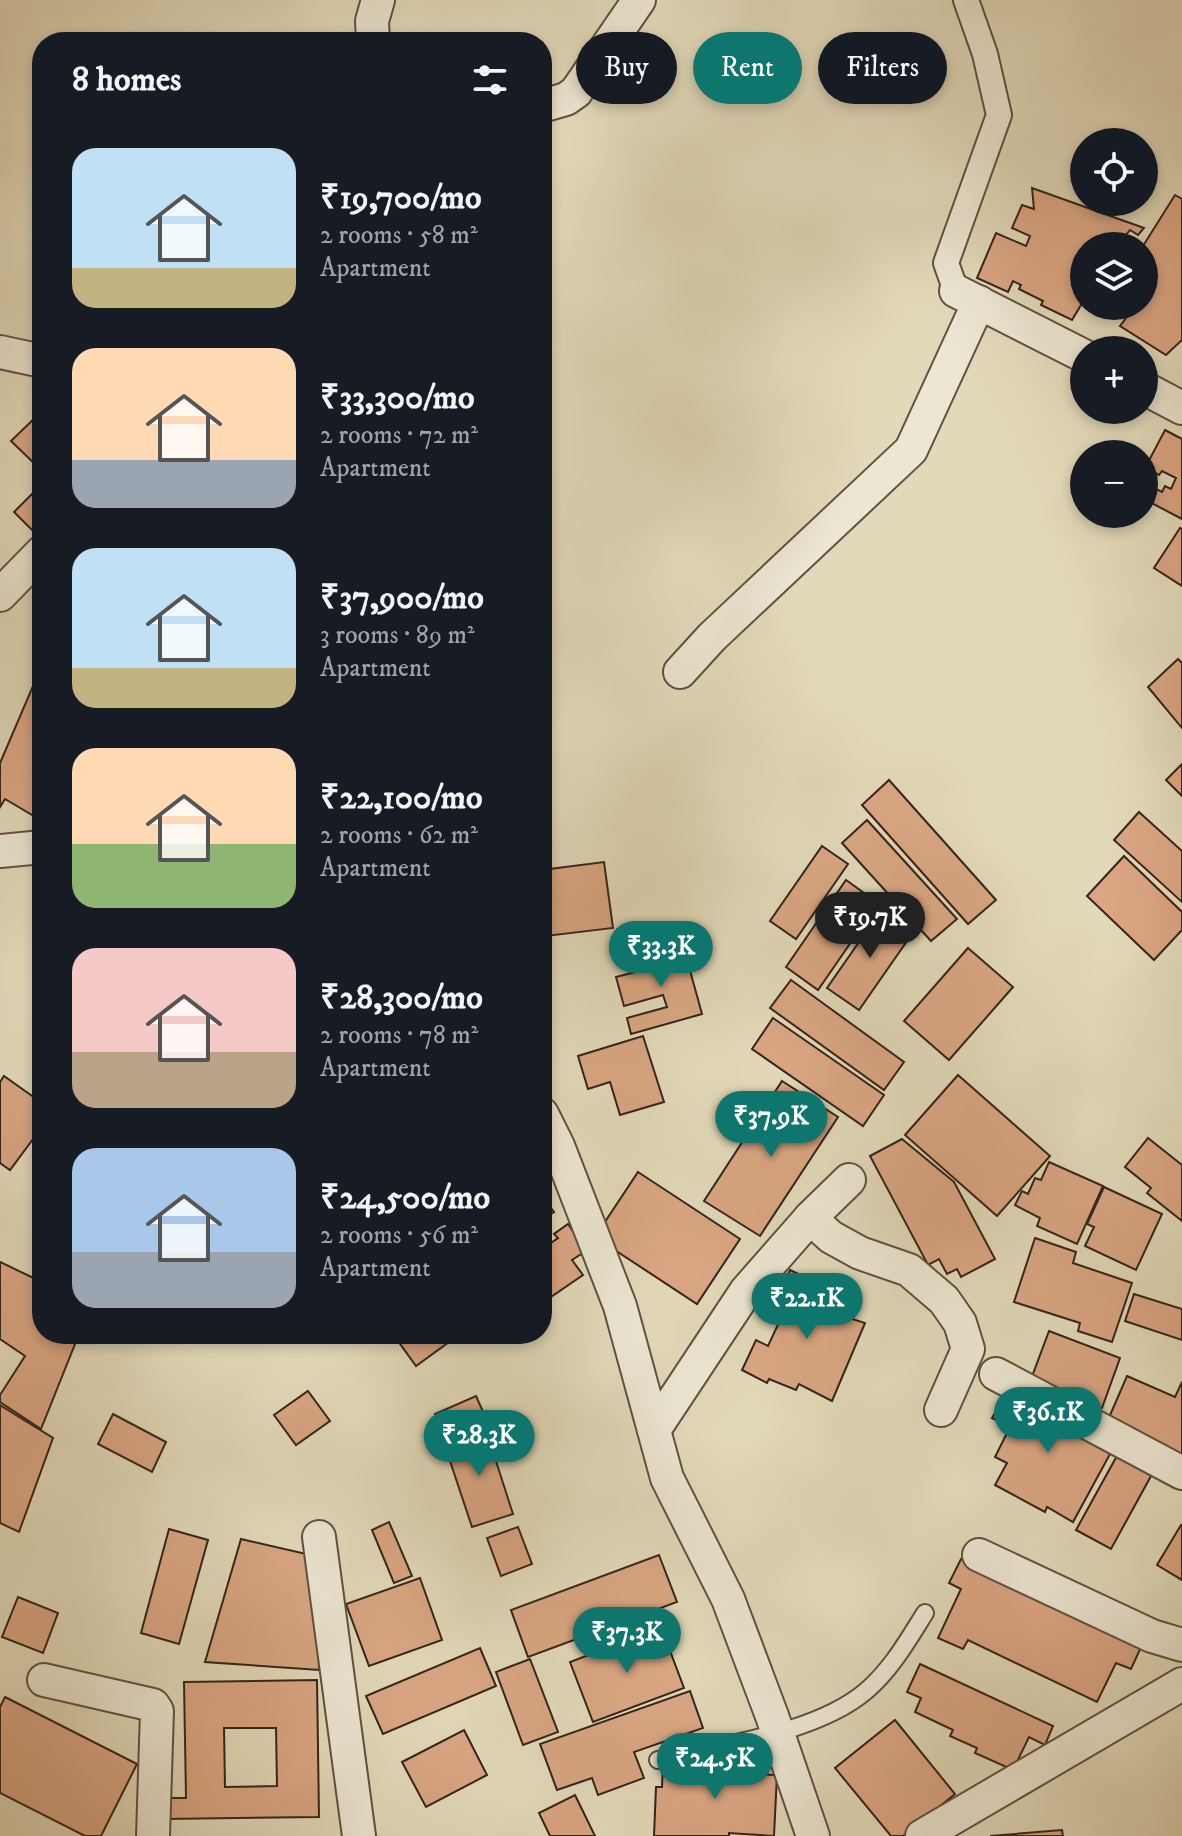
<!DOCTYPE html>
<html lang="en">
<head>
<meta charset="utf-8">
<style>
  :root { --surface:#171b24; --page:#20242c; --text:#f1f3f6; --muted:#9ea1a6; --accent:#0f766e }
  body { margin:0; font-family:"IM FELL DW Pica",serif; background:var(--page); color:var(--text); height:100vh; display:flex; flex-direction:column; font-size:30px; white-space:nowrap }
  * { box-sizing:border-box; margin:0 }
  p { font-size:26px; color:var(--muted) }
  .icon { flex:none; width:44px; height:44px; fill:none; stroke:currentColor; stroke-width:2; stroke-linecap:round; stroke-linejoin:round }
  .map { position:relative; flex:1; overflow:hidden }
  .drawer { position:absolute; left:32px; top:32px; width:520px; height:1312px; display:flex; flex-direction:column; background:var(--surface); border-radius:32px; box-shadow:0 4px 12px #0003 }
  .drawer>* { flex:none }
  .banner { position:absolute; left:576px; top:32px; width:486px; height:72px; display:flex; gap:16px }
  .tools { position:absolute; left:1070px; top:128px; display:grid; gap:16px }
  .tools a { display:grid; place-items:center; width:88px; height:88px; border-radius:50%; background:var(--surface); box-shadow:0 4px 12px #0003; font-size:40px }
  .price { position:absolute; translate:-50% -68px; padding:0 18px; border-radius:28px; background:var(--accent); color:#fff; font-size:26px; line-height:52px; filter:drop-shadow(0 2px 4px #0008) }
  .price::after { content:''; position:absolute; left:50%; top:48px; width:24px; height:18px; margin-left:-12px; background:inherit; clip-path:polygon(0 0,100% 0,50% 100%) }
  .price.on { background:#222; color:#fff }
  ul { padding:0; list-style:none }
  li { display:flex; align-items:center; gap:24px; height:200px; padding:0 40px }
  li span { display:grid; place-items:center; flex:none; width:224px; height:160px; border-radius:24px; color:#555 }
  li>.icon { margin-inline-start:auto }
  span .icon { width:96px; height:96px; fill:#fffc; stroke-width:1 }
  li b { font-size:34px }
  h2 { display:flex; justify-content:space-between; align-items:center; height:96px; padding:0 40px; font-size:34px }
  .chip { padding:0 28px; border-radius:36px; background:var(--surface); box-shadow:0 4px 12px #0003; font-size:28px; line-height:72px }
  .chip.on { background:var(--accent); color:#fff }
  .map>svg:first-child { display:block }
  .building { fill:#daa683; stroke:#34241b; stroke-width:2; fill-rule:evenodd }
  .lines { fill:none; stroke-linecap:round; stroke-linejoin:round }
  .service-casing { stroke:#605142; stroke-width:20 }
  .pedestrian-casing { stroke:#605142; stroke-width:28 }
  .minor-casing { stroke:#605142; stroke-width:36 }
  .service { stroke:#ece6d2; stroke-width:16 }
  .pedestrian { stroke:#ece6d2; stroke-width:24 }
  .minor { stroke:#ece6d2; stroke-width:32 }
</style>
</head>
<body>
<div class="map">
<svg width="1182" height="1836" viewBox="0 0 1182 1836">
  <rect width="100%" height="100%" fill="#e2d9b9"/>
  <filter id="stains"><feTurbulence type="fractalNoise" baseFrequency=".0025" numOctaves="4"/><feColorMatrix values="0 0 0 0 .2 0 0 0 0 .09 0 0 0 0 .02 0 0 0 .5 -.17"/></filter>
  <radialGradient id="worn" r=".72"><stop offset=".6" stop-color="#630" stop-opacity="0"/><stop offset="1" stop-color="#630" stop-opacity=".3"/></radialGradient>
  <g class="building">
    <polygon points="1032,188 1144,228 1138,235 1130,230 1121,241 1113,236 1107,246 1084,246 1084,300 1072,320 1041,305 1043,301 1019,289 1021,285 1013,281 1008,292 977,278 996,233 1026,246 1030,236 1012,228 1022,205 1034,209"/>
    <polygon points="1175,195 1182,199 1182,340 1166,355 1120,326 1133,309 1129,306 1144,306 1143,246"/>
    <polygon points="42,411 42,471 11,441"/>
    <polygon points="1165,430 1182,439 1182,519 1144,499 1144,483 1162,492 1165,486 1171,489 1176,478 1162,471 1159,475 1145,468"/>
    <polygon points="38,488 42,492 42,533 39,537 14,512"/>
    <polygon points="1180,528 1182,529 1182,586 1154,568"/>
    <polygon points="1178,659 1182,663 1182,728 1148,687"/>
    <polygon points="42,665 42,799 32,815 5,799 0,807 0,763"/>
    <polygon points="1182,764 1182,796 1166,780"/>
    <polygon points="889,780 996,900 968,924 862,805"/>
    <polygon points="1139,812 1182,851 1182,902 1114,840"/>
    <polygon points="867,820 957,919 931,941 842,843"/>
    <polygon points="822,846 848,864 796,939 770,921"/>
    <polygon points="1124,856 1182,912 1182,930 1154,960 1087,896"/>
    <polygon points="604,862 613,928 546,936 542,904 542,870"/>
    <polygon points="846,880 878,903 818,990 786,967"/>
    <polygon points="882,909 914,931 859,1010 827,988"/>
    <polygon points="683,945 702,1014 631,1034 627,1018 667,1007 663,995 624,1006 616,977 639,971 635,958"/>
    <polygon points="968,948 1013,987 949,1060 904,1021"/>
    <polygon points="791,980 904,1062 884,1090 770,1008"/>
    <polygon points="773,1018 884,1095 863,1126 752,1049"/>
    <polygon points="643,1036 664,1102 620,1115 610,1082 588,1089 578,1056"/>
    <polygon points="958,1075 1050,1156 997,1216 905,1135"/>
    <polygon points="4,1076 42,1103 42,1127 10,1170 0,1163 0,1082"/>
    <polygon points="782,1081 838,1117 760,1236 704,1201"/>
    <polygon points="1148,1138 1182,1165 1182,1221 1147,1193 1151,1188 1125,1167"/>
    <polygon points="902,1139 954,1182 995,1259 961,1277 957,1269 947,1274 939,1259 928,1265 870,1156"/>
    <polygon points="1049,1162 1103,1186 1077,1244 1037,1226 1040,1218 1015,1205 1022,1191 1028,1194 1035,1178 1041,1180"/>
    <polygon points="638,1172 740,1239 697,1304 595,1237"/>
    <polygon points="1104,1187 1162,1214 1136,1270 1085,1246 1094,1227 1087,1224"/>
    <polygon points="542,1196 554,1212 542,1220"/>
    <polygon points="568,1224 586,1251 572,1260 583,1275 542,1303 542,1249 558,1238 554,1234"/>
    <polygon points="1035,1238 1076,1252 1073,1263 1132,1283 1112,1342 1078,1331 1080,1323 1014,1302"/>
    <polygon points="0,1262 42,1282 42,1334 79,1334 41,1429 0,1402 0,1395 25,1356 0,1339"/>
    <polygon points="790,1270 839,1293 831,1312 865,1323 832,1401 799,1384 796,1390 769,1379 767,1383 742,1370 756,1340 768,1346 790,1299 779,1294"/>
    <polygon points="1134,1294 1182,1309 1182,1340 1125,1321"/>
    <polygon points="1049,1331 1120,1358 1102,1408 1030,1382"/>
    <polygon points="393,1334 460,1334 416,1366"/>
    <polygon points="1127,1376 1175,1397 1182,1382 1182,1462 1104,1429"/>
    <polygon points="1010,1386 1116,1443 1073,1522 1047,1507 1045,1512 995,1485 1007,1463 995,1457 1010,1427 992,1418"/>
    <polygon points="308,1391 330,1421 296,1445 274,1415"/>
    <polygon points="476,1396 488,1423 447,1441 435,1414"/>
    <polygon points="0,1405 53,1438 19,1532 0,1523"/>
    <polygon points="113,1414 166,1442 152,1472 98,1444"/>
    <polygon points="486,1430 513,1514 472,1527 444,1443"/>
    <polygon points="1123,1445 1157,1465 1111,1549 1076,1530"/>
    <polygon points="389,1522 412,1576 394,1583 372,1530"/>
    <polygon points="1181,1525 1182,1526 1182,1580 1157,1565"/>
    <polygon points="518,1527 532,1564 501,1576 487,1538"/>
    <polygon points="169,1529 208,1540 179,1644 141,1633"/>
    <polygon points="241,1539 315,1556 320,1645 319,1670 205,1662"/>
    <polygon points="659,1555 677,1602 528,1657 511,1610"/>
    <polygon points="961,1559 1142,1645 1131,1669 1116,1663 1097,1702 968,1640 963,1649 938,1638 961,1589 949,1583"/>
    <polygon points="420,1578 442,1640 369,1666 346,1604"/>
    <polygon points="18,1597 58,1613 43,1653 2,1637"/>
    <polygon points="661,1627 684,1688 593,1722 570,1662"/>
    <polygon points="480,1648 496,1686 383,1734 366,1696"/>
    <polygon points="530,1659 558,1732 523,1745 496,1672"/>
    <polygon points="920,1664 1053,1726 1045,1745 1029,1737 1013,1770 975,1753 977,1748 950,1736 953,1730 915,1712 921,1698 907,1692"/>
    <path d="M317,1680L319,1817L163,1819V1798H186L184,1682ZM224,1728H276L277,1786L225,1787Z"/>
    <polygon points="690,1691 703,1728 634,1752 644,1778 598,1795 592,1778 557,1790 540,1744"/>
    <polygon points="5,1697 137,1764 101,1836 85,1836 0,1793 0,1707"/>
    <polygon points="895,1720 955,1794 903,1836 891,1836 835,1768"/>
    <polygon points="464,1730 487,1775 426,1807 402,1762"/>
    <polygon points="710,1756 741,1757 740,1774 777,1775 774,1836 729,1833 729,1836 654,1836 656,1787 662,1787 663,1763 709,1766"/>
    <polygon points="575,1795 595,1836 550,1836 539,1813"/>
    <polygon points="1062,1830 1063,1836 990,1836"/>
  </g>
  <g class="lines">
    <g class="service-casing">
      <path id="service" d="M658,1760C721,1745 817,1733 866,1691C891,1670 908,1640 925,1613"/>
    </g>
    <g class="pedestrian-casing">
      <polyline id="pedestrian" points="956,291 946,263 999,115 985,54 966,0"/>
    </g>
    <g class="minor-casing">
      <g id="minor">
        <polyline points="373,42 372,21 378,0"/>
        <polyline points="542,106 566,99 576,92 639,0"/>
        <polyline points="956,291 1084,356"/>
        <polyline points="0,352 42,361"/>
        <polyline points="1144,388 1182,408"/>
        <polyline points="0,595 42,552"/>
        <polyline points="680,672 712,637 911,450 979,302"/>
        <polyline points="0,851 42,847"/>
        <polyline points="542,1114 558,1146 620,1306 667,1478 728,1599 772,1716 813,1836"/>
        <polyline points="810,1218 831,1237 860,1253 909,1270 944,1300 960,1323 968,1349 941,1410"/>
        <polyline points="996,1374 1182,1473"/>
        <polyline points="654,1430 746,1291 810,1218 849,1180"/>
        <polyline points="319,1537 359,1836"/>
        <polyline points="979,1555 1152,1636 1182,1645"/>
        <polyline points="44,1680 153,1705 157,1711 153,1836"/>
        <polyline points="922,1836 1182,1684"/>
      </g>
    </g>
    <use href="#service" class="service"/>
    <use href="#pedestrian" class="pedestrian"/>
    <use href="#minor" class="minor"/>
  </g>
  <rect width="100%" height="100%" filter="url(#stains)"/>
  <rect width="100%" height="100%" fill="url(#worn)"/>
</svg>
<div class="tools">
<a><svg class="icon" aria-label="locate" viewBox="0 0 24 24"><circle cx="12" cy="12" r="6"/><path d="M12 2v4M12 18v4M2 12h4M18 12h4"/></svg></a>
<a><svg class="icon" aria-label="layers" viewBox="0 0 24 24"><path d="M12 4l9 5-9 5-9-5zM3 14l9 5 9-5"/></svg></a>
<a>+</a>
<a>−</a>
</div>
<b class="price on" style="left:870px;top:960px">₹19.7K</b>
<b class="price" style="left:661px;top:989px">₹33.3K</b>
<b class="price" style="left:771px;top:1159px">₹37.9K</b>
<b class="price" style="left:807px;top:1341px">₹22.1K</b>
<b class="price" style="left:1048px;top:1455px">₹36.1K</b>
<b class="price" style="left:479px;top:1478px">₹28.3K</b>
<b class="price" style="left:627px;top:1675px">₹37.3K</b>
<b class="price" style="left:715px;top:1801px">₹24.5K</b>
<div class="banner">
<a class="chip">Buy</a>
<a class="chip on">Rent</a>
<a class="chip">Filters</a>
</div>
<section class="drawer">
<h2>8 homes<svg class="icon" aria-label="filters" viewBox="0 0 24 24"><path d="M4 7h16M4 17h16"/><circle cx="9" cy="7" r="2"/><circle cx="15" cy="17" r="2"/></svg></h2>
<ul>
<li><span style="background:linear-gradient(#bfe0f5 75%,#c2b280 0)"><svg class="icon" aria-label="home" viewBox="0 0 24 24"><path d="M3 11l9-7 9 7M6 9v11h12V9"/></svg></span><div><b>₹19,700/mo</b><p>2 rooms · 58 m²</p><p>Apartment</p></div></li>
<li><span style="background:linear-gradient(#ffd9b3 70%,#9aa5b1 0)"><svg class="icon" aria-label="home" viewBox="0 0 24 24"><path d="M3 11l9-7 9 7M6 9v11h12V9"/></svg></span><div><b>₹33,300/mo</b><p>2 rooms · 72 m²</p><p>Apartment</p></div></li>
<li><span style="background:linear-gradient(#bfe0f5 75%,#c2b280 0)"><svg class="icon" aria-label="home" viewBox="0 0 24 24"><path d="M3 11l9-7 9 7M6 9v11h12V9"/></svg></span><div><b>₹37,900/mo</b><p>3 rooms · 89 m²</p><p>Apartment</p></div></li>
<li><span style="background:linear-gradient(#ffd9b3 60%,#8fb573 0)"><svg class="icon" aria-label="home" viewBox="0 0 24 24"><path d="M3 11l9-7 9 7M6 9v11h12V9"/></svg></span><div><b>₹22,100/mo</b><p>2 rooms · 62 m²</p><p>Apartment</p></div></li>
<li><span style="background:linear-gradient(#f6c9c9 65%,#b9a48a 0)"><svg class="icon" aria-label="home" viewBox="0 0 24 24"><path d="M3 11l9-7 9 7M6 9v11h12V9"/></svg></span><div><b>₹28,300/mo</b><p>2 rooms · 78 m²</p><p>Apartment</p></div></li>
<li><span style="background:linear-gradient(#a9c7e8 65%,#9aa5b1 0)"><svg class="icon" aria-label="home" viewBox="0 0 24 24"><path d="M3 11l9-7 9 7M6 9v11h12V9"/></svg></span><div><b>₹24,500/mo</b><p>2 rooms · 56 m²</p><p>Apartment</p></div></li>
</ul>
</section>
</div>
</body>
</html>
